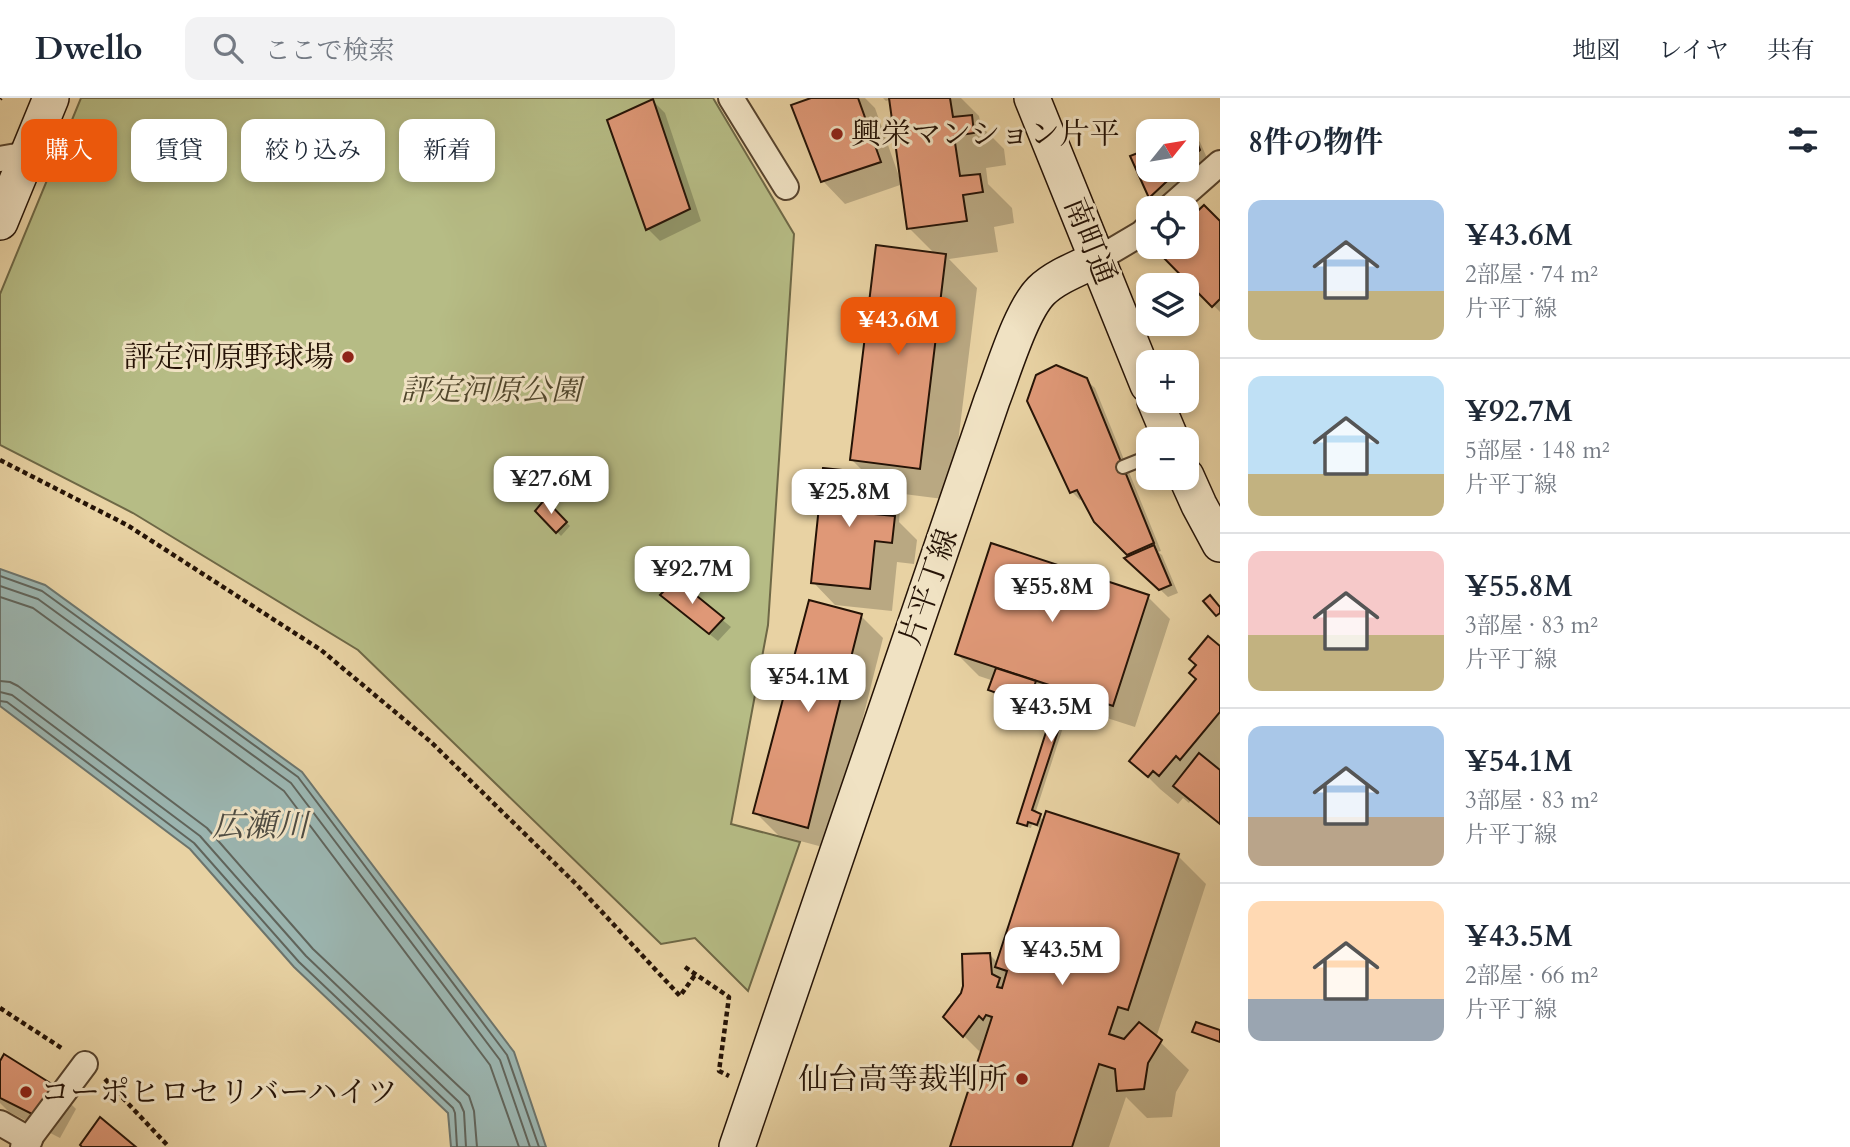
<!DOCTYPE html>
<html lang="ja">
<head>
<meta charset="utf-8">
<style>
  :root { --surface:#fff; --page:#f2f2f3; --text:#1f2937; --muted:#747a83; --line:#e0e1e3; --accent:#ea580c }
  body { margin:0; font-family:Cardo,"Noto Serif JP",serif; background:var(--page); color:var(--text); height:100vh; display:flex; flex-direction:column; font-size:26px; white-space:nowrap }
  * { box-sizing:border-box; margin:0 }
  p { font-size:23px; color:var(--muted) }
  .icon { flex:none; width:38px; height:38px; fill:none; stroke:currentColor; stroke-width:2; stroke-linecap:round; stroke-linejoin:round }
  .map { position:relative; flex:1; overflow:hidden }
  .panel { display:flex; flex-direction:column; background:var(--surface); width:630px }
  .panel>* { flex:none }
  .banner { position:absolute; left:21px; top:21px; width:665px; height:63px; display:flex; gap:14px }
  .needle { width:46px; rotate:60deg }
  .controls { position:absolute; left:1136px; top:21px; display:grid; gap:14px }
  .controls a { display:grid; place-items:center; width:63px; height:63px; border-radius:14px; background:var(--surface); box-shadow:0 4px 10px #0003; font-size:35px }
  .price { position:absolute; translate:-50% -60px; padding:0 16px; border-radius:14px; background:#fff; color:#222; font-size:23px; line-height:46px; filter:drop-shadow(0 2px 4px #0008) }
  .price::after { content:''; position:absolute; left:50%; top:42px; width:21px; height:16px; margin-left:-10px; background:inherit; clip-path:polygon(0 0,100% 0,50% 100%) }
  .price.selected { background:var(--accent); color:#fff }
  ul { padding:0; list-style:none }
  li { display:flex; align-items:center; gap:21px; height:175px; padding:0 28px }
  li+li { border-top:2px solid var(--line) }
  li span { display:grid; place-items:center; flex:none; width:196px; height:140px; border-radius:14px; color:#555 }
  li>.icon { margin-inline-start:auto }
  span .icon { width:84px; height:84px; fill:#fffc; stroke-width:1 }
  li b { font-size:30px }
  h2 { display:flex; justify-content:space-between; align-items:center; height:84px; padding:0 28px; font-size:30px }
  .pill { padding:0 24px; border-radius:14px; background:var(--surface); box-shadow:0 4px 10px #0003; font-size:24px; line-height:63px }
  .pill.selected { background:var(--accent); color:#fff }
  header { display:flex; align-items:center; gap:42px; box-sizing:border-box; height:98px; padding:0 35px; background:var(--surface); border-bottom:2px solid var(--line) }
  header strong { font-size:33px }
  nav { display:flex; gap:38px; margin-inline-start:auto; font-size:24px }
  .search { width:490px; height:63px; background:var(--page); display:flex; align-items:center; gap:18px; box-sizing:border-box; padding:0 24px; border-radius:14px; color:var(--muted); font-size:26px }
  main { display:flex; flex:1; min-height:0 }
  .map>svg:first-child { display:block }
  .green { fill:#b6bc85; stroke:#6e6846; stroke-width:2 }
  .water { fill:#9bb5b0; stroke:#6c746c; stroke-width:2 }
  .shadow { fill:#0003 }
  .lines { fill:none; stroke-linecap:round; stroke-linejoin:round }
  .shore { stroke:#60645b; stroke-width:2 }
  .building { fill:#df9877; stroke:#251306; stroke-width:2 }
  .lane-casing { stroke:#56432d; stroke-width:16 }
  .street-casing { stroke:#56432d; stroke-width:28 }
  .secondary-casing { stroke:#251306; stroke-width:38 }
  .path { stroke:#251306; stroke-width:4.5; stroke-dasharray:5 3.5; stroke-linecap:butt }
  .lane { stroke:#f0e2c3; stroke-width:12 }
  .street { stroke:#f0e2c3; stroke-width:24 }
  .secondary { stroke:#f0e2c3; stroke-width:35 }
  .poi-dot { fill:#8f2418; stroke:#f0e2c3; stroke-width:2.5 }
  .labels { text-anchor:middle; dominant-baseline:central; stroke-width:6; stroke-linejoin:round; paint-order:stroke }
  .poi-label { font-size:30px; fill:#251306; stroke:#f0e2c3; text-anchor:start }
  .street-label { font-size:30px; fill:#251306; stroke:#f0e2c3 }
  .park-label { font-size:30px; font-style:italic; fill:#50462c; stroke:#f0e2c3 }
  .water-label { font-size:32px; font-style:italic; fill:#4e4c42; stroke:#f0e2c3 }
</style>
</head>
<body>
<header>
<strong>Dwello</strong>
<div class="search"><svg class="icon" aria-label="search" viewBox="0 0 24 24"><circle cx="10" cy="10" r="6"/><path d="M15 15l6 6"/></svg>ここで検索</div>
<nav><a>地図</a><a>レイヤ</a><a>共有</a></nav>
</header>
<main>
<div class="map">
<svg width="1220" height="1049" viewBox="0 0 1220 1049">
  <rect width="100%" height="100%" fill="#e8d2a3"/>
  <filter id="stains"><feTurbulence type="fractalNoise" baseFrequency=".00286" numOctaves="4"/><feColorMatrix values="0 0 0 0 .2 0 0 0 0 .09 0 0 0 0 .02 0 0 0 .5 -.17"/></filter>
  <radialGradient id="worn" r=".72"><stop offset=".6" stop-color="#630" stop-opacity="0"/><stop offset="1" stop-color="#630" stop-opacity=".3"/></radialGradient>
  <polygon class="green" points="81,0 713,0 794,136 768,527 731,726 800,744 748,893 695,840 661,846 358,552 133,415 0,347 0,196"/>
  <polygon class="water" points="0,471 45,487 302,674 514,954 546,1049 451,1049 448,1015 294,869 190,751 0,608"/>
  <g class="shadow">
    <polygon points="816,0 865,0 875,10 901,84 891,1 886,3 883,0 961,0 979,18 981,28 1004,51 1006,67 986,70 988,86 1012,110 1014,125 994,129 998,154 949,161 977,190 951,402 896,395 901,400 899,424 917,442 914,466 897,464 892,513 835,507 813,484 867,377 852,362 935,156 909,130 903,86 845,106 823,83"/>
    <polygon points="653,3 665,15 701,123 660,143 648,131"/>
    <polygon points="1192,36 1200,44 1207,60 1158,107 1150,99 1132,59 1148,53 1148,72 1186,72 1186,38"/>
    <polygon points="1220,125 1220,214 1160,153 1164,149 1186,149"/>
    <polygon points="1086,282 1095,290 1161,453 1158,454 1162,457 1178,495 1168,499 1127,460 1130,459 1095,423 1084,400 1080,402 1072,394 1029,303"/>
    <polygon points="545,403 570,428 561,438 537,413"/>
    <polygon points="676,484 731,529 718,543 671,505"/>
    <polygon points="1148,499 1170,521 1135,629 1107,620 1105,626 1068,614 1035,716 1045,723 1178,758 1206,786 1156,940 1189,972 1176,994 1172,1019 1147,1020 1126,999 1109,1049 952,1049 982,956 945,919 990,857 998,865 1042,731 1032,726 1031,730 1022,728 1019,724 1055,611 1034,603 1032,609 994,596 990,592 994,583 979,578 957,556"/>
    <polygon points="861,518 883,540 830,751 778,737 755,714"/>
    <polygon points="1220,551 1220,726 1191,702 1189,705 1183,700 1178,706 1160,691 1132,663"/>
    <polygon points="1194,934 1220,934 1220,945 1197,937"/>
    <polygon points="0,967 54,989 76,1011 60,1040 9,1014 0,1005"/>
  </g>
  <g class="lines">
    <g class="shore">
      <polyline points="0,478 42,493 298,679 507,957 539,1049"/>
      <polyline points="0,488 38,501 291,685 500,962 530,1049"/>
      <polyline points="0,499 33,510 284,693 490,967 519,1049"/>
      <polyline points="0,583 10,584 18,588 207,730 313,851 469,998 474,1013 477,1049"/>
      <polyline points="0,594 12,597 200,738 306,858 460,1005 464,1014 466,1049"/>
      <polyline points="0,603 7,604 194,745 299,864 453,1010 455,1015 457,1049"/>
    </g>
  </g>
  <g class="building">
    <polygon points="811,0 858,0 881,64 821,84 791,7"/>
    <polygon points="889,0 950,0 953,19 972,17 974,35 954,38 960,78 980,76 983,94 963,97 967,123 907,131"/>
    <polygon points="653,1 690,111 646,132 607,22"/>
    <polygon points="1193,34 1200,52 1186,65 1186,36"/>
    <polygon points="1148,51 1148,72 1179,72 1149,100 1130,58"/>
    <polygon points="1204,107 1220,123 1220,201 1212,209 1157,153 1162,149 1186,149 1186,124"/>
    <polygon points="876,147 946,156 920,371 850,362"/>
    <polygon points="1056,267 1087,280 1154,445 1127,457 1094,424 1077,392 1070,395 1027,303 1036,277"/>
    <polygon points="823,370 880,376 875,416 895,418 892,445 875,443 870,491 811,485"/>
    <polygon points="545,401 567,424 556,435 535,413"/>
    <polygon points="991,445 1149,497 1113,608 955,556"/>
    <polygon points="1154,447 1171,487 1159,492 1124,460"/>
    <polygon points="676,481 724,520 709,536 660,497"/>
    <polygon points="1210,497 1220,509 1220,515 1216,518 1203,503"/>
    <polygon points="809,502 862,516 808,730 753,715"/>
    <polygon points="1208,538 1220,548 1220,614 1180,662 1176,658 1159,678 1153,673 1148,679 1129,663 1196,581 1189,575 1196,567 1189,561"/>
    <polygon points="996,570 1036,583 1028,606 988,592"/>
    <polygon points="1034,589 1105,612 1102,624 1065,612 1032,712 1041,716 1037,727 1028,724 1027,728 1017,725 1054,609 1030,601"/>
    <polygon points="1199,655 1220,672 1220,726 1173,688"/>
    <polygon points="1046,713 1179,756 1128,912 1118,909 1109,936 1124,941 1139,924 1162,942 1148,965 1144,991 1117,993 1115,971 1099,966 1072,1049 950,1049 992,919 986,917 983,922 979,918 963,939 943,919 961,895 963,888 962,856 990,855 992,876 1000,880 997,889 1002,890 1007,873 995,869"/>
    <polygon points="1196,924 1220,932 1220,944 1192,934"/>
    <polygon points="4,956 55,988 38,1019 0,1000 0,963"/>
    <polygon points="100,1019 136,1049 82,1049 80,1047"/>
  </g>
  <g class="lines">
    <g class="lane-casing">
      <polyline id="lane" points="1123,369 1148,359"/>
    </g>
    <g class="street-casing">
      <g id="street">
        <polyline points="731,0 786,89"/>
        <polyline points="0,61 28,56"/>
        <polyline points="1169,110 1220,65"/>
        <polyline points="1098,161 1142,135 1148,129"/>
        <polyline points="0,1025 30,1042"/>
        <polyline points="23,1049 85,966"/>
      </g>
    </g>
    <g class="secondary-casing">
      <g id="secondary">
        <polyline points="1032,0 1148,287"/>
        <polyline points="0,124 51,0"/>
        <polyline points="1155,303 1171,341"/>
        <polyline points="1186,378 1199,407 1220,446"/>
        <path d="M737,1049L992,302C1003,274 1021,213 1041,193C1055,179 1079,170 1098,161"/>
      </g>
    </g>
    <g class="path">
      <polyline points="0,1 1,0"/>
      <polyline points="0,362 127,427 321,552 431,644 576,786 680,898 695,877"/>
      <polyline points="685,869 729,899 719,973 729,978"/>
      <polyline points="0,910 63,951"/>
      <polyline points="105,981 169,1049"/>
    </g>
    <use href="#lane" class="lane"/>
    <use href="#street" class="street"/>
    <use href="#secondary" class="secondary"/>
  </g>
  <g class="poi-dot">
    <circle cx="837" cy="36" r="7"/>
    <circle cx="348" cy="259" r="7"/>
    <circle cx="1022" cy="981" r="7"/>
    <circle cx="26" cy="994" r="7"/>
  </g>
  <g class="labels">
    <g class="poi-label">
      <text x="851" y="36">興栄マンション片平</text>
      <text x="334" y="259" text-anchor="end">評定河原野球場</text>
      <text x="1008" y="981" text-anchor="end">仙台高等裁判所</text>
      <text x="40" y="994">コーポヒロセリバーハイツ</text>
    </g>
    <g class="street-label">
      <text transform="translate(1090 143) rotate(68)">南町通</text>
      <text transform="translate(929 489) rotate(-71)">片平丁線</text>
    </g>
    <g class="park-label">
      <text x="491" y="292">評定河原公園</text>
    </g>
    <g class="water-label">
      <text x="260" y="728">広瀬川</text>
    </g>
  </g>
  <rect width="100%" height="100%" filter="url(#stains)"/>
  <rect width="100%" height="100%" fill="url(#worn)"/>
</svg>
<div class="controls">
<a><svg class="needle" viewBox="-14 -14 28 28"><path d="M0-13l5 13h-10z" fill="#e53935"/><path d="M0 13l5-13h-10z" fill="#747a83"/></svg></a>
<a><svg class="icon" aria-label="locate" viewBox="0 0 24 24"><circle cx="12" cy="12" r="6"/><path d="M12 2v4M12 18v4M2 12h4M18 12h4"/></svg></a>
<a><svg class="icon" aria-label="layers" viewBox="0 0 24 24"><path d="M12 4l9 5-9 5-9-5zM3 14l9 5 9-5"/></svg></a>
<a>+</a>
<a>−</a>
</div>
<b class="price selected" style="left:898px;top:259px">¥43.6M</b>
<b class="price" style="left:551px;top:418px">¥27.6M</b>
<b class="price" style="left:849px;top:431px">¥25.8M</b>
<b class="price" style="left:692px;top:508px">¥92.7M</b>
<b class="price" style="left:1052px;top:526px">¥55.8M</b>
<b class="price" style="left:808px;top:616px">¥54.1M</b>
<b class="price" style="left:1051px;top:646px">¥43.5M</b>
<b class="price" style="left:1062px;top:889px">¥43.5M</b>
<div class="banner">
<a class="pill selected">購入</a>
<a class="pill">賃貸</a>
<a class="pill">絞り込み</a>
<a class="pill">新着</a>
</div>
</div>
<section class="panel">
<h2>8件の物件<svg class="icon" aria-label="filters" viewBox="0 0 24 24"><path d="M4 7h16M4 17h16"/><circle cx="9" cy="7" r="2"/><circle cx="15" cy="17" r="2"/></svg></h2>
<ul>
<li><span style="background:linear-gradient(#a9c7e8 65%,#c2b280 0)"><svg class="icon" aria-label="home" viewBox="0 0 24 24"><path d="M3 11l9-7 9 7M6 9v11h12V9"/></svg></span><div><b>¥43.6M</b><p>2部屋 · 74 m²</p><p>片平丁線</p></div></li>
<li><span style="background:linear-gradient(#bfe0f5 70%,#c2b280 0)"><svg class="icon" aria-label="home" viewBox="0 0 24 24"><path d="M3 11l9-7 9 7M6 9v11h12V9"/></svg></span><div><b>¥92.7M</b><p>5部屋 · 148 m²</p><p>片平丁線</p></div></li>
<li><span style="background:linear-gradient(#f6c9c9 60%,#c2b280 0)"><svg class="icon" aria-label="home" viewBox="0 0 24 24"><path d="M3 11l9-7 9 7M6 9v11h12V9"/></svg></span><div><b>¥55.8M</b><p>3部屋 · 83 m²</p><p>片平丁線</p></div></li>
<li><span style="background:linear-gradient(#a9c7e8 65%,#b9a48a 0)"><svg class="icon" aria-label="home" viewBox="0 0 24 24"><path d="M3 11l9-7 9 7M6 9v11h12V9"/></svg></span><div><b>¥54.1M</b><p>3部屋 · 83 m²</p><p>片平丁線</p></div></li>
<li><span style="background:linear-gradient(#ffd9b3 70%,#9aa5b1 0)"><svg class="icon" aria-label="home" viewBox="0 0 24 24"><path d="M3 11l9-7 9 7M6 9v11h12V9"/></svg></span><div><b>¥43.5M</b><p>2部屋 · 66 m²</p><p>片平丁線</p></div></li>
</ul>
</section>
</main>
</body>
</html>
